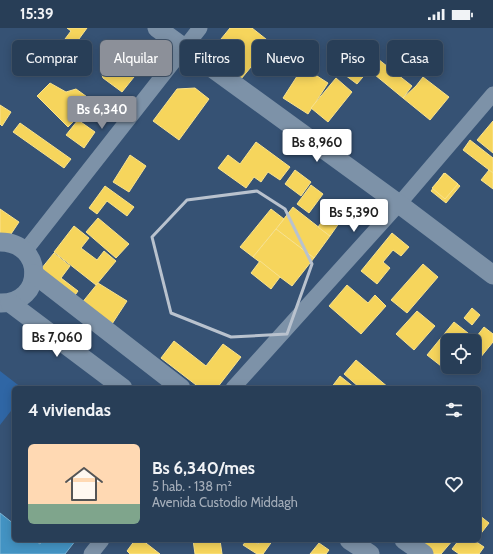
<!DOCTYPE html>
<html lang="es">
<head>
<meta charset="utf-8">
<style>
  :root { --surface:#283e57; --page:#30455d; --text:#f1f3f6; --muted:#a5aeba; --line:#44576d; --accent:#8c9099 }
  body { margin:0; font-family:Cabin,sans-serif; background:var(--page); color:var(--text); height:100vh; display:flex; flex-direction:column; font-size:15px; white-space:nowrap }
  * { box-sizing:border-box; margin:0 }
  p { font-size:13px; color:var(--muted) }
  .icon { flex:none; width:22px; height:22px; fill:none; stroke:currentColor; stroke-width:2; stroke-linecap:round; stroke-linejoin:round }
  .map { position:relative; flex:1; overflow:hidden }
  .drawer { position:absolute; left:12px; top:358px; width:469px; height:156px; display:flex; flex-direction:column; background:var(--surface); border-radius:6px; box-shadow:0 2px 10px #0003,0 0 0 1px var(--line) }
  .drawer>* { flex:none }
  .banner { position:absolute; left:12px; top:12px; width:469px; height:36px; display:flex; gap:8px }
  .buttons { position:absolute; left:441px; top:306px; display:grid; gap:8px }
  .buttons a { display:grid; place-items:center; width:40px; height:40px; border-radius:6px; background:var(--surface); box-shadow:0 2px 10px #0003,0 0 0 1px var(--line); font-size:20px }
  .price { position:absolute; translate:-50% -34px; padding:0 9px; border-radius:4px; background:#fff; color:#222; font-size:13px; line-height:26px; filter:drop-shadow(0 1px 2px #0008) }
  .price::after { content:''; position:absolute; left:50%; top:24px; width:12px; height:9px; margin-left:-6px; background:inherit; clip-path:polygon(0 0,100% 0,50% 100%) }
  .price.active { background:var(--accent); color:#fff }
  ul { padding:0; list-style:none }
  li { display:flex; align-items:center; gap:12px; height:100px; padding:0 16px }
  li+li { border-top:1px solid var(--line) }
  li span { display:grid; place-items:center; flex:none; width:112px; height:80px; border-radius:6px; color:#555 }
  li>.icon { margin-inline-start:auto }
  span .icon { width:48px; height:48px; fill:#fffc; stroke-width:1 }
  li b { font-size:17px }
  h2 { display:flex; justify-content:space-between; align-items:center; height:48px; padding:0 16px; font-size:17px }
  .chip { padding:0 14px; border-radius:6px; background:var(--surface); box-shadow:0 2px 10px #0003,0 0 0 1px var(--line); font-size:14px; line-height:36px }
  .chip.active { background:var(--accent); color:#fff }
  .status { display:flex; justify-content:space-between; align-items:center; height:28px; padding:0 20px; background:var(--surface); direction:ltr }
  .status svg { height:11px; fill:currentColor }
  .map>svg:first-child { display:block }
  .green { fill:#2f66a5 }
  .homes { fill:#f6d55c; stroke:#f9e28d }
  .schools { fill:#4393c3; stroke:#7bb3d5 }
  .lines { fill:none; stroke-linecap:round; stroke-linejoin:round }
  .minor { stroke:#7d92a8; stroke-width:15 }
  .tertiary { stroke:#7d92a8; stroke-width:19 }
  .marked { fill:none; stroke:#b9c2ce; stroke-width:3; stroke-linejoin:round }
</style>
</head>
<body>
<div class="status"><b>15:39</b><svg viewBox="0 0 49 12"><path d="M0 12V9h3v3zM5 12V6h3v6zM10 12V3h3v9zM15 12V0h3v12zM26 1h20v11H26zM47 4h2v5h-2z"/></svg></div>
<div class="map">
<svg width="493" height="526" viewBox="0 0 493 526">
  <rect width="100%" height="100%" fill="#365274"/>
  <polygon class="green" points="0,343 22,360 14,360 14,379 0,397"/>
  <g class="homes">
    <polygon points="67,0 87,0 68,26 59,19 71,3"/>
    <polygon points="230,0 252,0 271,15 241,51 214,29 212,22"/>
    <polygon points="366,21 378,31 357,56 345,47"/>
    <polygon points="378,31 412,58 403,70 369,42"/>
    <polygon points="104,36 119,38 134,49 122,64 103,50 100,40"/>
    <polygon points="303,39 328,55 308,86 283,70"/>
    <polygon points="423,49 449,69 430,92 403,70 416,58"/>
    <polygon points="336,50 352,64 328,94 311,80"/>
    <polygon points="50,55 66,64 76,61 104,81 80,87 68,99 37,68"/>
    <polygon points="195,60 209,71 179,112 153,93 177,61"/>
    <polygon points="0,77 11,84 2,98 0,96"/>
    <polygon points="78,92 95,104 84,120 66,107"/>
    <polygon points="493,93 493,125 477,112"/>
    <polygon points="20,95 71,131 64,140 13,104"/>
    <polygon points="470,112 493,130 493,145 463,122"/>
    <polygon points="256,114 290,139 280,152 268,144 261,154 254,149 246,160 218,140 228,127 240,136"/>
    <polygon points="130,127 146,138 129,164 113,154"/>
    <polygon points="295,142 311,154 301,168 285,156"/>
    <polygon points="489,142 493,145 493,161 481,152"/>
    <polygon points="444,145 460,158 446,175 431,163"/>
    <polygon points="445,145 458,156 445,171 432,160"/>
    <polygon points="311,157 323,166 309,185 297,176"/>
    <polygon points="105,158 134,179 127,188 107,173 97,186 89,180"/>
    <polygon points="293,179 330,208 314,230 276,201"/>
    <polygon points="0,181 19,194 9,209 0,210"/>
    <polygon points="271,181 284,191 253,229 240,219"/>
    <polygon points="330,183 342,191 330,208 318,199"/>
    <polygon points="98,190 129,216 116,230 86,204"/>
    <polygon points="74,198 89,210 81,220 97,232 104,223 116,233 96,257 54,224"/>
    <polygon points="276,201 314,230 292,258 253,229"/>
    <polygon points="392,205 409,219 401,228 393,222 383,234 390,240 377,256 361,243"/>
    <polygon points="54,225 70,238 61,250 78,263 73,270 37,246"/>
    <polygon points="260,233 280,249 271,261 251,245"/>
    <polygon points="423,236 438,249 407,285 391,272"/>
    <polygon points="98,255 127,273 112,296 81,276"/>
    <polygon points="347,257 368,275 375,267 386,278 361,306 329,278"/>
    <polygon points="472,280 480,287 472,297 464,290"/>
    <polygon points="417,283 435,298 414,322 396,306"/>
    <polygon points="454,294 473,309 469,313 448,313 448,329 441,338 427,327"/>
    <polygon points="484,299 493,306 493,314 480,330 474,324 473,313"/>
    <polygon points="174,313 206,338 223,316 241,329 217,360 200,360 161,330"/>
    <polygon points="356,332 389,360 360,360 344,346"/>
    <polygon points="340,348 355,360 331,360"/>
    <polygon points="479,487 489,495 479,508"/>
    <polygon points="135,512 142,512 160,526 130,526 127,523"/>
    <polygon points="193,512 220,512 222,526 195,526"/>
    <polygon points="247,512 252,512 258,516 261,512 273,512 263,526 257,526 243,517"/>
    <polygon points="413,512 453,512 441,526 430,526"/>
    <polygon points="459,512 476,512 475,513 484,519 479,526 459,526 452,521"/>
    <polygon points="319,515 329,522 326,526 310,526"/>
  </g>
  <polygon class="schools" points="0,485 14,496 14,512 34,512 40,516 43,512 76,512 65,526 0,526"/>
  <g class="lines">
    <g class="minor">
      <polyline points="25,223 200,0"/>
      <polyline points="233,360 399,176 493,66"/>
      <polyline points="91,526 102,512"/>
    </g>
    <g class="tertiary">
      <polyline points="157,0 399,176 493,247"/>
      <path d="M0,214C45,214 45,276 0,275"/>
      <polyline points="34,246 181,360"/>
      <polyline points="10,275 123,360"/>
      <polyline points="349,512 370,526"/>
      <polyline points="404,512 424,526"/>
    </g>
  </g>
  <path class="marked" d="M257,163L285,181L312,236L287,306L231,309L171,285L152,209L187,172Z"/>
</svg>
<div class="buttons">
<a><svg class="icon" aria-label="locate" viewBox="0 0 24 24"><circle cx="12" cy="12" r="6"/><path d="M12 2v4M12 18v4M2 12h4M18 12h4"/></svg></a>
</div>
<b class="price active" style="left:102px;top:102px">Bs 6,340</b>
<b class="price" style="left:317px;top:135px">Bs 8,960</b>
<b class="price" style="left:354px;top:205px">Bs 5,390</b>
<b class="price" style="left:57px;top:330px">Bs 7,060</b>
<div class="banner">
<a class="chip">Comprar</a>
<a class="chip active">Alquilar</a>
<a class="chip">Filtros</a>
<a class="chip">Nuevo</a>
<a class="chip">Piso</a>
<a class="chip">Casa</a>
</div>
<section class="drawer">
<h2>4 viviendas<svg class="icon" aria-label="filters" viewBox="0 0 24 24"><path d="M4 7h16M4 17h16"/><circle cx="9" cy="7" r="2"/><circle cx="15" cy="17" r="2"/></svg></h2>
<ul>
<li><span style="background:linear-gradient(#ffd9b3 75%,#7fa58c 0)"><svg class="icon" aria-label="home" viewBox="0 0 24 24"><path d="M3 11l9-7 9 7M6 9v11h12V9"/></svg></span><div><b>Bs 6,340/mes</b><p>5 hab. · 138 m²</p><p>Avenida Custodio Middagh</p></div><svg class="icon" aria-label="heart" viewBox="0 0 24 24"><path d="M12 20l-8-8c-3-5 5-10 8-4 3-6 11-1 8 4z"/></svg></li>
</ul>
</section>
</div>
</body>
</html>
